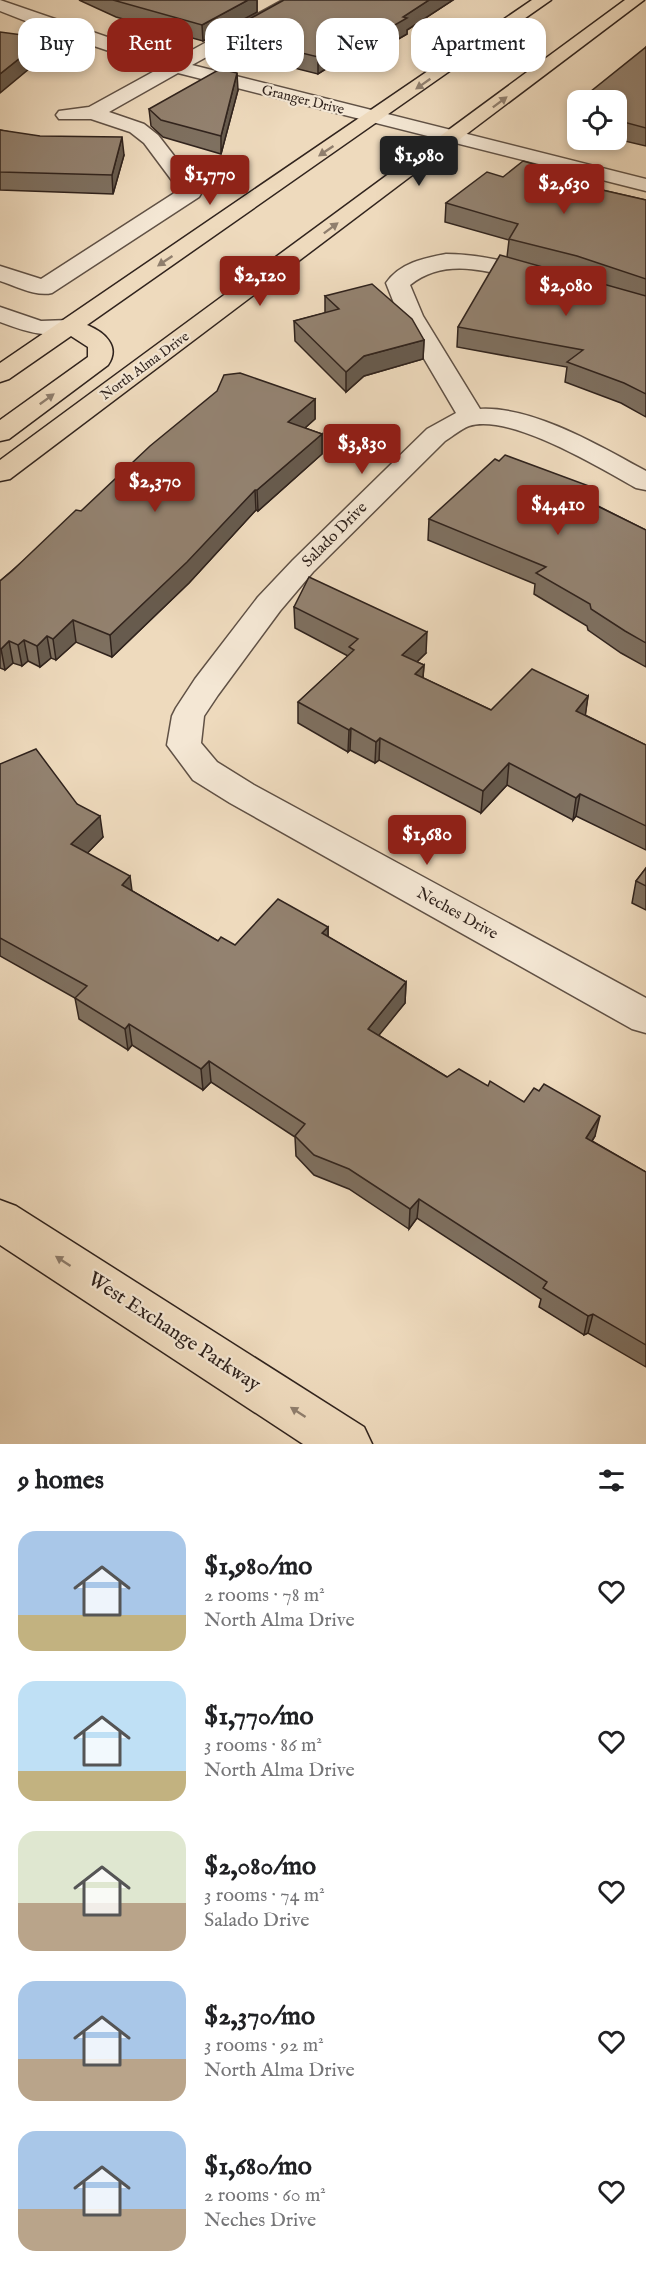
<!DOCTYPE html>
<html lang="en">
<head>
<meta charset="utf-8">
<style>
  :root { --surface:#fff; --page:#f6f6f6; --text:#202124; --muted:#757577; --accent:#8f2418 }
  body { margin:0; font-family:"IM FELL English",serif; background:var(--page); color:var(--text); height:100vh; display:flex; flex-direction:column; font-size:22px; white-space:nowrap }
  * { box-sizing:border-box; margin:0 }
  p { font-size:20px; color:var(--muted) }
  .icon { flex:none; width:33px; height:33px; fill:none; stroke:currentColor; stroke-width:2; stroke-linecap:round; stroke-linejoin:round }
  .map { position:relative; height:1444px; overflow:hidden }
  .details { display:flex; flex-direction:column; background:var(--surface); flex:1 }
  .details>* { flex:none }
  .banner { position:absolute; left:18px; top:18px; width:610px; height:54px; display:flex; gap:12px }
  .fabs { position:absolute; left:567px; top:90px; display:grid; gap:12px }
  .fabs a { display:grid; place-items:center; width:60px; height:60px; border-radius:12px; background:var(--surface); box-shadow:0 3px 9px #0003; font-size:30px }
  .price { position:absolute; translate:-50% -51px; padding:0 14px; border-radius:6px; background:var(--accent); color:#fff; font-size:20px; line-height:39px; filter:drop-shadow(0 2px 3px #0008) }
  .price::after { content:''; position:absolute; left:50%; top:36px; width:18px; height:14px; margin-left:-9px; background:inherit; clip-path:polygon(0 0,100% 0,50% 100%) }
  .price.current { background:#222; color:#fff }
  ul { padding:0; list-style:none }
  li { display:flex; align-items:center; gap:18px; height:150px; padding:0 18px }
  li span { display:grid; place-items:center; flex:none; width:168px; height:120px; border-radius:18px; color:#555 }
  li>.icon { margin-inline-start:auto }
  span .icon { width:72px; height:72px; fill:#fffc; stroke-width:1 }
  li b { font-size:26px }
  h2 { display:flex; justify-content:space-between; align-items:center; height:72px; padding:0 18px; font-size:26px }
  .pill { padding:0 21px; border-radius:18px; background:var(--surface); box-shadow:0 3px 9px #0003; font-size:21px; line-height:54px }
  .pill.current { background:var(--accent); color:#fff }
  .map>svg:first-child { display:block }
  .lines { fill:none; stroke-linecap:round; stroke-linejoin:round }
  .minor-casing { stroke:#605145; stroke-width:3 }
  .major-casing { stroke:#30231d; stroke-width:3 }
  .minor { fill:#f4e7d4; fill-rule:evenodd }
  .major { fill:#eedabd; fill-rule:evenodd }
  .wall { fill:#7e7060; stroke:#30231d; stroke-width:1.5; fill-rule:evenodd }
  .shaded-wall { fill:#675b4e; stroke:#30231d; stroke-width:1.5 }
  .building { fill:#938270; stroke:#30231d; stroke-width:1.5 }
  .oneway { fill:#8f7e6d }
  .labels { text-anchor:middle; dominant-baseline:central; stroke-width:4.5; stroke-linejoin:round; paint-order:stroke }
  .far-street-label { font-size:14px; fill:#30231d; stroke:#f4e7d4 }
  .street-label { font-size:16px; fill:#30231d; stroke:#f4e7d4 }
  .near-street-label { font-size:20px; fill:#30231d; stroke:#f4e7d4 }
</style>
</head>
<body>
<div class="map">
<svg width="646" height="1444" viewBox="0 0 646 1444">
  <rect width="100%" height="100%" fill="#eedabd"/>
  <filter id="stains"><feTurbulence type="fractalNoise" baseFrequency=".00333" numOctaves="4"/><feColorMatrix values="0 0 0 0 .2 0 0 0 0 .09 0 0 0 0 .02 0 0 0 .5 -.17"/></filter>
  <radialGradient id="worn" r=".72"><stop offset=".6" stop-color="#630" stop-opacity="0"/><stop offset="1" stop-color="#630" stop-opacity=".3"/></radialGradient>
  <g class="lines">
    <g class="minor-casing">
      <g id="minor">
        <path d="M0,0L174,60L283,0H304L302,4L192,65L646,179V191L178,73L109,112L144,124L158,135L202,192L199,197L52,293C36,297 16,286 0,281V266L41,279L179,190L144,143L130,132L91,119H59L56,115L59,111L89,107L160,68L64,36L0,11Z"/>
        <path d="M446,254C481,254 513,263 546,272L550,277L546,282L538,284C496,274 448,254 410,285L423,316L480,409C533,406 600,446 646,471V490L636,488C600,468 510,413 469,426C461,429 453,436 445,441L313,572L280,611L218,695L204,716L201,743L217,762L254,785L646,998V1033L632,1029L230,803L193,780L167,745L172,716L176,708L195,679L258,597L293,560L427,429L456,413L399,316L386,283C400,263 424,258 446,254Z"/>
        <path d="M0,307L41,321L69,320L78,322L81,327L78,332C49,339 26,332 0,322Z"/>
      </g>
    </g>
    <g class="major-casing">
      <g id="major">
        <path d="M532,0H551L87,325C104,332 121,346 108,365L9,439L0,441V420L88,357V347L71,336L9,379L0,382V363Z"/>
        <polygon points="625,0 644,0 10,479 0,481 0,460"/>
        <polygon points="0,1200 16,1206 364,1427 372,1444 303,1444 0,1245"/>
      </g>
    </g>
    <use href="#minor" class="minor"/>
    <use href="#major" class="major"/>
  </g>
  <g class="wall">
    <polygon points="79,0 257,0 257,12 203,41 116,17"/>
    <polygon points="284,0 453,0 407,30 407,34 348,68 332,65 318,74 258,59 258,57 227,48 226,32"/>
    <polygon points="646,47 646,146 616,139 616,100"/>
    <polygon points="238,90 221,154 163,137 151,126 149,109"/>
    <polygon points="578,102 578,129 568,126 570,108"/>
    <polygon points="0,130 124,155 113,194 0,190"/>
    <path d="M503,177L603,184L602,190L646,200V417L621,403L565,382L567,367L457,347L458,327L507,257L509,240L445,222L446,203ZM547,268L575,275L587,280Z"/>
    <polygon points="325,296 424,340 423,359 364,376 346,392 295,341 294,321 325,313"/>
    <polygon points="315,399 315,419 305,428 322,434 322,454 258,511 256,510 189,583 112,657 76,642 56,660 51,658 40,667 28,661 22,666 13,663 5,670 0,668 0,581 81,511"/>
    <polygon points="594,504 646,530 646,667 621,653 588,630 587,626 534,594 535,584 428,540 429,519"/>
    <polygon points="294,607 426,653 417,662 424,665 423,678 491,710 588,696 585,715 646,745 646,850 576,816 573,820 507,785 481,813 379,760 375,763 350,750 348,752 298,723 298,702 348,656 295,628"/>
    <polygon points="0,764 77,804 103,837 87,853 132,891 218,941 235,945 328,927 328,937 406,982 405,1003 378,1035 447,1077 488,1086 524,1102 595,1136 592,1141 646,1172 646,1367 588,1333 584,1335 539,1307 541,1299 417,1218 409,1229 349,1189 314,1175 296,1156 295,1137 211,1082 203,1090 132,1045 128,1050 79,1019 75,998 0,956"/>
    <polygon points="646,868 646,910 632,903 636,881"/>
  </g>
  <g class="shaded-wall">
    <polygon points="248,0 257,0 257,12 203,41 202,25"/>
    <polygon points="429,0 453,0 407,30 407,34 348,68 348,52"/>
    <polygon points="45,38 47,54 0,93 0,74"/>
    <polygon points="333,48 332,65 318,74 318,57"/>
    <polygon points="237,73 238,90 221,154 221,136"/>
    <polygon points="122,137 124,155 113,194 112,175"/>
    <polygon points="424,340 423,359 364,376 346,392 346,372 364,356"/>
    <polygon points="315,399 315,419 289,442 288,422"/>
    <polygon points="322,434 322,454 258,511 257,490"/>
    <polygon points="597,489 594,509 585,500"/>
    <polygon points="255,490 256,510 189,583 112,657 110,635"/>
    <polygon points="73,620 76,642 56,660 53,639"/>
    <polygon points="427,632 426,653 401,677 402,655"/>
    <polygon points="47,636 51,658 40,667 37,646"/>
    <polygon points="24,640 28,661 22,666 18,645"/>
    <polygon points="9,641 13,663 5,670 1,649"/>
    <polygon points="424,665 422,687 415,674"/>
    <polygon points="588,696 585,718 576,711"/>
    <polygon points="351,728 350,750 348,752 349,730"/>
    <polygon points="380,738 379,760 375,763 376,742"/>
    <polygon points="509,763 507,785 481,813 483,791"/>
    <polygon points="580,794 576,816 573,820 576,798"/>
    <polygon points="100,816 103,837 75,866 71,844"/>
    <polygon points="130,876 133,898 122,885"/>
    <polygon points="328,927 328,948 322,933"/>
    <polygon points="406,982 405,1003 367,1050 368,1029"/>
    <polygon points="129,1024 132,1045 128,1050 125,1029"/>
    <polygon points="209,1061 211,1082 203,1090 201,1069"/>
    <polygon points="600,1116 595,1136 581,1158 586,1138"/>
    <polygon points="419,1199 417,1218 409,1229 410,1209"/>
    <polygon points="593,1314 588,1333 584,1335 588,1316"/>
  </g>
  <g class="building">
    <polygon points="113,0 248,0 202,25"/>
    <polygon points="284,0 429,0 403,17 407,18 348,52 333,48 318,57 257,42 260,41 226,32"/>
    <polygon points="0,32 45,38 0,74"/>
    <polygon points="646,47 646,128 616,120 616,100 580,100"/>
    <polygon points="220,69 237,73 221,136 161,120 149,109"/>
    <polygon points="578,102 578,110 570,108"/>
    <polygon points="0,130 40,136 122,137 112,175 0,172"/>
    <polygon points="523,161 603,184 598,189 646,200 646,279 577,256 509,239 518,224 446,203 487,172 503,177"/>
    <polygon points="500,255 646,296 646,394 624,383 567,362 583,350 458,327"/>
    <polygon points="372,284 412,319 424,340 364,356 346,372 294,321 339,309 325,296"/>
    <polygon points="240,373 315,399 288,422 322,434 257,490 255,490 187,562 110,635 73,620 53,639 47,636 37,646 24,640 18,645 9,641 1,649 0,648 0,581 12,571 76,510 81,511 150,446 217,391 224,375"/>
    <polygon points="505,455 597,489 585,500 646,530 646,643 625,631 591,609 590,604 536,573 546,567 429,519 495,459 499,461"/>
    <polygon points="309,577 427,632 402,655 424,665 415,674 491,710 532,669 588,696 576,711 646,745 646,826 580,794 576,798 509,763 483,791 380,738 376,742 351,728 349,730 298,702 354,650 349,647 358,639 294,607"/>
    <polygon points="36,749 77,804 100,816 71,844 130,876 122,885 218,941 221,937 235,945 278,899 328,927 322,933 406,982 368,1029 447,1077 459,1069 488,1086 490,1081 524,1102 534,1088 539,1091 544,1084 600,1116 586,1138 646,1172 646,1345 593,1314 588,1316 543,1288 547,1282 419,1199 410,1209 349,1169 314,1155 295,1136 305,1124 209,1061 201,1069 129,1024 125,1029 75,998 87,986 0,938 0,764"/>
    <polygon points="646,868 646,886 636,881"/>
  </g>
  <defs><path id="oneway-solid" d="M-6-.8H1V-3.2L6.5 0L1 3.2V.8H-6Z" transform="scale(1.5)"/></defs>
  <g class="oneway">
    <use href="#oneway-solid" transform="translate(423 84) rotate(145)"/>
    <use href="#oneway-solid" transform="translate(500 102) rotate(-37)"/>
    <use href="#oneway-solid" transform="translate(326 151) rotate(146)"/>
    <use href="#oneway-solid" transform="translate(331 228) rotate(-37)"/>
    <use href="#oneway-solid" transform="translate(165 261) rotate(146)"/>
    <use href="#oneway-solid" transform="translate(47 399) rotate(-36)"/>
    <use href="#oneway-solid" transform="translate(63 1261) rotate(-147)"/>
    <use href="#oneway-solid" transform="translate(298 1412) rotate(-147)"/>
  </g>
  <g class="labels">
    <g class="far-street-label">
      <text transform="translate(303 100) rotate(14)">Granger Drive</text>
      <text transform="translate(145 366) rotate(-36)">North Alma Drive</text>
    </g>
    <g class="street-label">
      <text transform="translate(335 535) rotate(-45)">Salado Drive</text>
      <text transform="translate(457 914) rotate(29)">Neches Drive</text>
    </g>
    <g class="near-street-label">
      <text transform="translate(174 1332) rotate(33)">West Exchange Parkway</text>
    </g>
  </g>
  <rect width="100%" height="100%" filter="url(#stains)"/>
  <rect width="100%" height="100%" fill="url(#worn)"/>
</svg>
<div class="fabs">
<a><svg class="icon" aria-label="locate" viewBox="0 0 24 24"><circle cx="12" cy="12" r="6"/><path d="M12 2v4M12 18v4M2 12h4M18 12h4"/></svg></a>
</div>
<b class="price current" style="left:419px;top:187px">$1,980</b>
<b class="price" style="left:210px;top:206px">$1,770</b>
<b class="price" style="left:564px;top:215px">$2,630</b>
<b class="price" style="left:260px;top:307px">$2,120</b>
<b class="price" style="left:566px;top:317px">$2,080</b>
<b class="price" style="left:362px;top:475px">$3,830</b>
<b class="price" style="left:155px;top:513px">$2,370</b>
<b class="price" style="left:558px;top:536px">$4,410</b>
<b class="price" style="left:427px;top:866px">$1,680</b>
<div class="banner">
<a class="pill">Buy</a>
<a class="pill current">Rent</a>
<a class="pill">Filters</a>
<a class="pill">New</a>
<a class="pill">Apartment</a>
</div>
</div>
<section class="details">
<h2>9 homes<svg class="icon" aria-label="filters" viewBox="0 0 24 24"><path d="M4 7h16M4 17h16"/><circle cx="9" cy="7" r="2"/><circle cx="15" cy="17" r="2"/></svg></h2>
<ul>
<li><span style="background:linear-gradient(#a9c7e8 70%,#c2b280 0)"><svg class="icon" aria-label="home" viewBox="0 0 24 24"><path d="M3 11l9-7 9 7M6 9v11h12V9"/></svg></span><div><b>$1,980/mo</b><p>2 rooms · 78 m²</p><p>North Alma Drive</p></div><svg class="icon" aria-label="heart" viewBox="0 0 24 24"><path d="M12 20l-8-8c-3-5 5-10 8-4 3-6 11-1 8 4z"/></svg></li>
<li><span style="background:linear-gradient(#bfe0f5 75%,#c2b280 0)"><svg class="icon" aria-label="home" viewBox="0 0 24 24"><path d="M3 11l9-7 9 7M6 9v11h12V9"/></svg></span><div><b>$1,770/mo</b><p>3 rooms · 86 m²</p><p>North Alma Drive</p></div><svg class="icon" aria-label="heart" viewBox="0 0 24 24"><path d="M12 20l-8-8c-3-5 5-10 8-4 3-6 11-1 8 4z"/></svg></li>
<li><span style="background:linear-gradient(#dfe7d0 60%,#b9a48a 0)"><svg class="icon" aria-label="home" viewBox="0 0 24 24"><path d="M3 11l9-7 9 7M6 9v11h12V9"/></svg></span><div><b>$2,080/mo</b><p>3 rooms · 74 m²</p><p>Salado Drive</p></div><svg class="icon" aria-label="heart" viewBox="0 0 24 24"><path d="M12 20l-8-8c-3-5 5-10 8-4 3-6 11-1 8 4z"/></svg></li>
<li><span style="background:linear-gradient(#a9c7e8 65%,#b9a48a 0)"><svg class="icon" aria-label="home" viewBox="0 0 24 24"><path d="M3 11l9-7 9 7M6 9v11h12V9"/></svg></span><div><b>$2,370/mo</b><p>3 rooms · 92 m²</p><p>North Alma Drive</p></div><svg class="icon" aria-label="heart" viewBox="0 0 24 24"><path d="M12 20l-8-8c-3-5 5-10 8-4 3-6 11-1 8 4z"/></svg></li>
<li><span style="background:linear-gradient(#a9c7e8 65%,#b9a48a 0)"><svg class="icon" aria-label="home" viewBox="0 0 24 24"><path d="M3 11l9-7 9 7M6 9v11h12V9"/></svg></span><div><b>$1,680/mo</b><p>2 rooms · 60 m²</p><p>Neches Drive</p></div><svg class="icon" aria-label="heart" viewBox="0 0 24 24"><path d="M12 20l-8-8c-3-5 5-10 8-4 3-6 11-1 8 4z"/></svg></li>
</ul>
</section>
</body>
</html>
